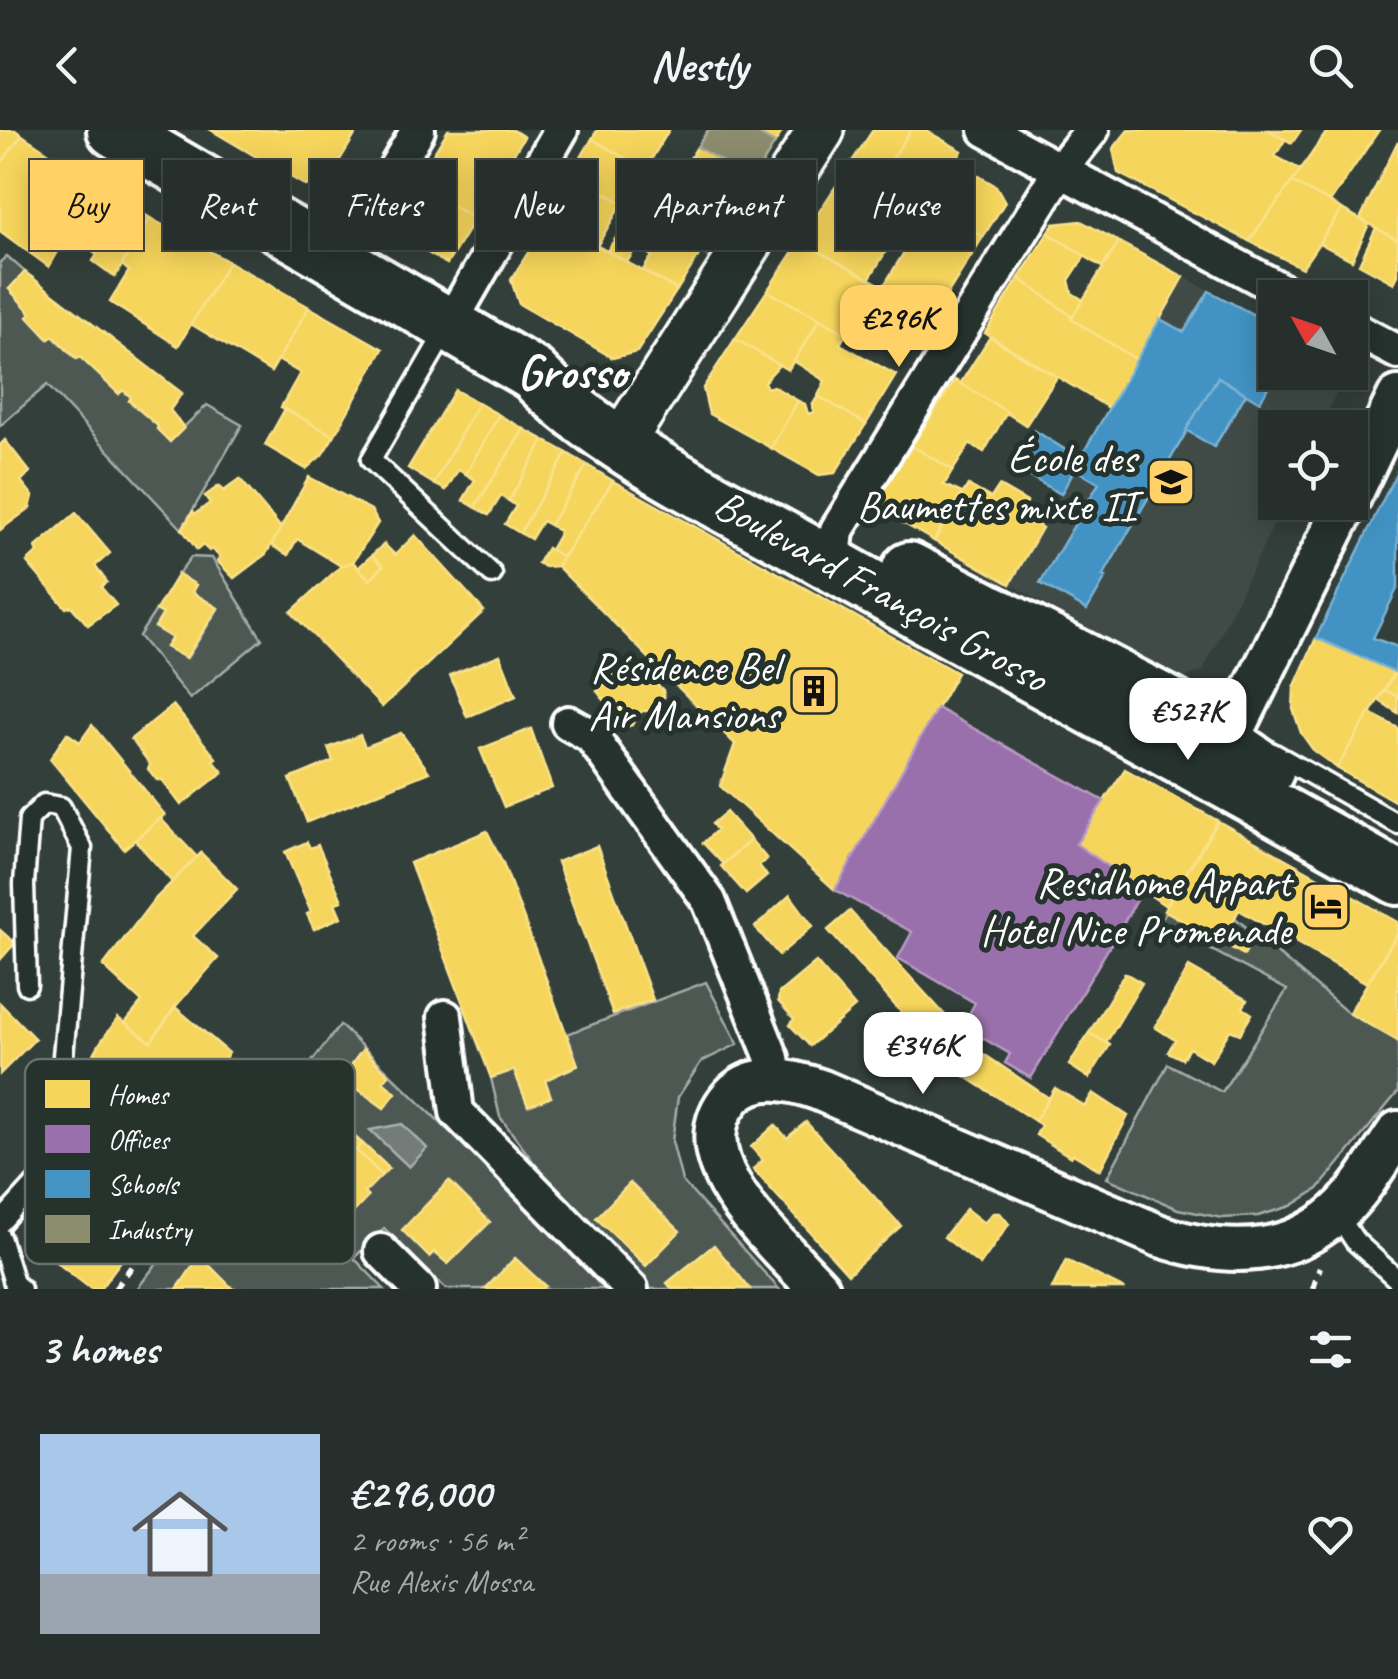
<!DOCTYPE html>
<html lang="en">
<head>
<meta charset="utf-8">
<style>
  :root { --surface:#262f2c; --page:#2e3734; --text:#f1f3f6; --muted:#a4a9a9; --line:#424a48; --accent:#ffd166 }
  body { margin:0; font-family:Caveat,sans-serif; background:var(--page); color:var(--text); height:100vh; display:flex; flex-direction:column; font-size:38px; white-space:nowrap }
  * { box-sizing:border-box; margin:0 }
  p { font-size:32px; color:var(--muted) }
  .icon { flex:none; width:55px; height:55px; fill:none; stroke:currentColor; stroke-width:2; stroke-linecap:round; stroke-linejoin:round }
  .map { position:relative; height:1159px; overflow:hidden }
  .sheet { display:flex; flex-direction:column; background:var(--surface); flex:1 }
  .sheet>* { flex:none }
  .guide { position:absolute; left:30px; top:30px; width:1340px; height:90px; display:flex; gap:20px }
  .needle { width:65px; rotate:310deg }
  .fabs { position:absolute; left:1258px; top:150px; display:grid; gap:20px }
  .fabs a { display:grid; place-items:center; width:110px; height:110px; border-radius:0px; background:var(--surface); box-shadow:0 5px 25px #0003,0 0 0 2px var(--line); font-size:50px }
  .price { position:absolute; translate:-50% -85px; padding:0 22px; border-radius:20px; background:#fff; color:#222; font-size:32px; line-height:65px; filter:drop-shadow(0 2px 5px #0008) }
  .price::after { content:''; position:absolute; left:50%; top:60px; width:30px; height:22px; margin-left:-15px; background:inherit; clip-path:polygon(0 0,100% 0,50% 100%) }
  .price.selected { background:var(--accent); color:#111 }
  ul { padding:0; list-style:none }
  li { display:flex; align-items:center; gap:30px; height:250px; padding:0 40px }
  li+li { border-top:2px solid var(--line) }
  li span { display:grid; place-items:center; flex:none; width:280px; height:200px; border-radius:0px; color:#555 }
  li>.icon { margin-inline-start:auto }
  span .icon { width:120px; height:120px; fill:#fffc; stroke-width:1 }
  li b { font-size:42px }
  h2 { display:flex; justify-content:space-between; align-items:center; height:120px; padding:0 40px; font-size:42px }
  .chip { padding:0 35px; border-radius:0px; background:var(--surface); box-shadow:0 5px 25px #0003,0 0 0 2px var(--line); font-size:35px; line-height:90px }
  .chip.selected { background:var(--accent); color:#111 }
  header { display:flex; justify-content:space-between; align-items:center; height:130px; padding:0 40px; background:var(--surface); font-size:45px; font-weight:700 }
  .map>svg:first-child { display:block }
  .built { fill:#404c47 }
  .green { fill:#4d5853; stroke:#a6aca9; stroke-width:2.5 }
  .water { fill:#737b78; stroke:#abb0ae; stroke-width:2.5 }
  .homes { fill:#f6d55c; stroke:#f9e28d; stroke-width:2.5 }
  .offices { fill:#9970ab; stroke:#b89bc4; stroke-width:2.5 }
  .schools { fill:#4393c3; stroke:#7bb3d5; stroke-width:2.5 }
  .industry { fill:#8c8c6e; stroke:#aeae9a; stroke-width:2.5 }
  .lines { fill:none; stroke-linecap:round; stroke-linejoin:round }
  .service-casing { stroke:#fff; stroke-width:25 }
  .minor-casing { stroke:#fff; stroke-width:40 }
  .tertiary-casing { stroke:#fff; stroke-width:48 }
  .secondary-casing { stroke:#fff; stroke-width:52 }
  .primary-casing { stroke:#fff; stroke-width:60 }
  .path { stroke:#fff; stroke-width:6; stroke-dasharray:10 8; stroke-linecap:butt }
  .service { stroke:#26332d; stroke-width:18 }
  .minor { stroke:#26332d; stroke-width:32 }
  .tertiary { stroke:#26332d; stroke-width:40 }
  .secondary { stroke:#26332d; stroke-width:45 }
  .primary { stroke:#26332d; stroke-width:52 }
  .labels { text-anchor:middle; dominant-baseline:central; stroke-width:10; stroke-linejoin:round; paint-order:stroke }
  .poi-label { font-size:42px; fill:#fff; stroke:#26332d; text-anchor:end }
  .street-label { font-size:42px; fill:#fff; stroke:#26332d }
  .quarter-label { font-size:48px; font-weight:bold; fill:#fff; stroke:#26332d }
  .key { fill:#26332d; stroke:#67706c; stroke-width:2.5 }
  .key-label { font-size:28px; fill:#fff }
</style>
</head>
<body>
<header><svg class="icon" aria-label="back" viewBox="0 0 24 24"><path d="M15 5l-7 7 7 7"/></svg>Nestly<svg class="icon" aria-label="search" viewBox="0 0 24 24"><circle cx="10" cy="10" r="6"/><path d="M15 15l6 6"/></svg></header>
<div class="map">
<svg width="1398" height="1159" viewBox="0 0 1398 1159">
  <rect width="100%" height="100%" fill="#333f3a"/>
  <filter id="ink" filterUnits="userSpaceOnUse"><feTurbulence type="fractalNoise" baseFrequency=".01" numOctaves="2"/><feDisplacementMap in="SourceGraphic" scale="20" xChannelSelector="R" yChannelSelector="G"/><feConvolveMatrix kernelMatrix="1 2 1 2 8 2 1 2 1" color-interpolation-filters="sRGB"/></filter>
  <g filter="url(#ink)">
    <polygon class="built" points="1184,147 1275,196 1275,242 1346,243 1320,297 1275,298 1275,372 1284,373 1203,541 1178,550 1010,454"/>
    <g class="green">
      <polygon points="7,126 25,142 9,159 31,183 29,188 48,209 53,206 76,229 80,227 119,263 123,260 131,267 129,271 158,296 157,299 169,311 207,275 242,295 182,399 47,255 0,296 0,132"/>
      <polygon points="191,427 212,428 262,509 190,569 139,506 156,480 163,484 155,498 172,508 167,517 187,528 218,479 192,462 195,455 178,444"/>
      <polygon points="1189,749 1348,883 1398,911 1398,962 1318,1059 1291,1076 1258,1086 1222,1088 1178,1079 1107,1048 1168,934 1222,962 1287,860 1159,792"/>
      <polygon points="706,852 738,914 701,932 678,967 672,1011 682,1051 779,1159 651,1159 562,1070 500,987 491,948 514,940 528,975 551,967 545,950 578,935 567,904"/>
      <polygon points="340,895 611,1159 446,1159 384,1098 354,1128 384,1159 137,1159"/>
    </g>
    <polygon class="water" points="402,994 427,1018 409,1037 370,1000"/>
    <g class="homes">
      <polygon points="0,0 15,0 22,5 0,35"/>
      <polygon points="211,0 358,0 329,48 306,56"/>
      <polygon points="448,0 513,0 524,7 475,89 415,54"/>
      <polygon points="597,0 669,0 645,40 592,9"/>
      <polygon points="752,0 783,0 775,13"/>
      <polygon points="873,0 911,0 879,49 851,33"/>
      <polygon points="911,0 925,0 962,21 940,57 910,38 896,59 879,49"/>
      <polygon points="1128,0 1269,0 1285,10 1275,26 1301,40 1249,111 1118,43 1113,19"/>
      <polygon points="1269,0 1301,0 1292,13"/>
      <polygon points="1328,0 1379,0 1330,72 1292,52"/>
      <polygon points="22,5 97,55 49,137 0,101 0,35"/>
      <polygon points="592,9 642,38 622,73 571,44"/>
      <polygon points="1398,11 1398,110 1360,89"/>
      <polygon points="697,17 753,49 727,89 673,56"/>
      <polygon points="955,32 996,56 1005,72 983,107 940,81 950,63 940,57"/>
      <polygon points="851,33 917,71 869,149 800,111"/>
      <polygon points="571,44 622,73 597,116 545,86"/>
      <polygon points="1292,52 1342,79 1302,138 1249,111"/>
      <polygon points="415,54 475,89 447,134 397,105 393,90"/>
      <polygon points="97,55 150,88 115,147 93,131 97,125 81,113 76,119 65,110"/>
      <polygon points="673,56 727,89 706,125 652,92 660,79 675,87 682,76 667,67"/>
      <polygon points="932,76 983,107 934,185 883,157"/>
      <polygon points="1342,79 1369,94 1352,130 1319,113"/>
      <polygon points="634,81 652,92 627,132 607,121"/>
      <polygon points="150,88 229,132 178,216 110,172 129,141 122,135"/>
      <polygon points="549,89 677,160 637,222 613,228 519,174 511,150"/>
      <polygon points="1081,91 1119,112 1102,137 1048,103 1054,94"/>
      <polygon points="1376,98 1398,110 1398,145 1394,153 1359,134"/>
      <polygon points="667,101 701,122 677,160 643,140 652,126 636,117 643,106 658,114"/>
      <polygon points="1048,103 1085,126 1069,150 1072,163 1083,170 1073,187 1019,148"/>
      <polygon points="800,111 877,153 846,204 767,161"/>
      <polygon points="1119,112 1184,147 1137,230 1071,189"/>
      <polygon points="229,132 309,177 271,242 191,194"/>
      <polygon points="25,142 182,263 170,280 184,298 170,312 157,299 158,296 129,271 131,267 123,260 119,264 80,227 77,229 53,206 49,209 28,187 31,183 9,159"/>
      <polygon points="1019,148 1073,187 1071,189 1137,230 1109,278 985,203"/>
      <polygon points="767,161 820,189 788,240 735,209"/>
      <polygon points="309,177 383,219 334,306 281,277 300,243 278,230"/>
      <polygon points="820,189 846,204 840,214 896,245 866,294 818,266 825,251 794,231"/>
      <polygon points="990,207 1057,247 1026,295 960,254"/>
      <polygon points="735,209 779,235 764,252 767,258 773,256 798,271 771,318 709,284 703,258"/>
      <polygon points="955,250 1007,282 984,322 970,314 953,340 912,316"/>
      <polygon points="455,260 478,273 434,354 408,338"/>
      <polygon points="818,266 866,294 835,343 819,345 771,318 798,271 805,274 808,284 814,282 812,276"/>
      <polygon points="478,273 499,285 466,344 458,340 446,360 434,354"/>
      <polygon points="285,279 334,306 322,325 306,339 265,315"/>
      <polygon points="499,285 524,299 475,377 463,370 475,350 466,344"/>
      <polygon points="524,299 544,310 509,371 501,366 489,385 475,377"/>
      <polygon points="5,310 30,342 21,351 33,366 30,378 0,400 0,315"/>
      <polygon points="544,310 567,323 520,403 505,394 516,376 509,371"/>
      <polygon points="912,316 953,340 944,355 962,363 934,411 881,380 879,367"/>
      <polygon points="567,323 587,335 550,395 542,391 531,409 520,403"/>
      <polygon points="587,335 613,351 563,427 550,420 560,402 550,395"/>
      <polygon points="309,347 371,380 378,393 353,432 341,436 297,409 288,425 271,415"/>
      <polygon points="240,349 281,398 266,424 234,448 217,431 220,427 212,419 209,421 203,415 197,420 182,399 193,381 195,384 210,373 205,366 219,356 224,361"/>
      <polygon points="613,351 957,543 835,760 720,656 735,614 557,436"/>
      <polygon points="968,355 991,368 999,356 1027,372 1020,384 1042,398 1010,454 934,411"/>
      <polygon points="76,383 110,423 95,436 107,452 101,457 116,475 88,495 71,476 66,478 27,432 38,422 36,417"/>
      <polygon points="415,405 484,481 382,577 291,482 341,436 353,432 370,450 383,436 372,425 384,414 395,425"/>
      <polygon points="547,418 563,427 557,436 545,437 538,433"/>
      <polygon points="372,425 383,436 370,450 358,438"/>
      <polygon points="178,444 196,455 192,462 218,478 186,528 166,517 172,508 155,497 163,484 156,480"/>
      <polygon points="1316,508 1395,542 1337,638 1314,621 1301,603 1293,579 1294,558"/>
      <polygon points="500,525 516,566 467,587 450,545"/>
      <polygon points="635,533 663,560 664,567 650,581 642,581 636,587 632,595 626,597 597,561 617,542 624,543"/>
      <polygon points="1398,537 1398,567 1385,560"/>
      <polygon points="1385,560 1398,567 1398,583 1378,570"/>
      <polygon points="173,575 216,628 213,630 223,642 181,675 162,650 157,650 148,639 150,634 131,609"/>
      <polygon points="1370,583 1398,598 1398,673 1337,638"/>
      <polygon points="92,595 165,685 124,719 50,629 67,603 80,612"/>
      <polygon points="531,599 552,658 504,677 480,619"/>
      <polygon points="401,603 429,642 307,692 290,649 333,631 328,618 360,605 365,617"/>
      <polygon points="1125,639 1218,691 1166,776 1076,714"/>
      <polygon points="726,682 751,710 723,734 703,713 717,700 712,694"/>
      <polygon points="160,688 197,727 172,752 135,710"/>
      <polygon points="1218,691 1398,792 1398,803 1367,853 1239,780 1231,795 1252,809 1244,825 1164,780"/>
      <polygon points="487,701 503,733 578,935 545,950 551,967 528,976 514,940 491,948 410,733"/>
      <polygon points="751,710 767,729 759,735 767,746 746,764 721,736"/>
      <polygon points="307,712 310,718 318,715 342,771 335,773 341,787 314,799 307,784 311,782 285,722"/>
      <polygon points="597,716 653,870 613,884 557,732"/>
      <polygon points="201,723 237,759 193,806 218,828 175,877 151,912 125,893 142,872 103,836 153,771"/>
      <polygon points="790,765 813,796 779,825 755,797"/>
      <polygon points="850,781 976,919 1049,968 1035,991 949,936 828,800"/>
      <polygon points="0,800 15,813 0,830"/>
      <polygon points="1398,803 1398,911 1349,883"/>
      <polygon points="816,832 855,877 810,916 790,895 794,889 778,871 779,863"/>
      <polygon points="1189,837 1247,870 1243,878 1252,884 1240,904 1230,900 1211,931 1189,918 1182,929 1168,922 1175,910 1155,897"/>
      <polygon points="1125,843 1142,853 1106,913 1089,903"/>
      <polygon points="0,873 35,909 0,944"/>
      <polygon points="175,877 229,923 134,1043 119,1029 124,1023 84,986 95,975 90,971 91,966 84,962 89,952 82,946 100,913 118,888 151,912"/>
      <polygon points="1089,903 1110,915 1089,948 1069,935"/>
      <polygon points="363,919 389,945 383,952 396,963 384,978 344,949 343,946"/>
      <polygon points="1055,958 1085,976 1093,963 1128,986 1100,1040 1073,1024 1071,1027 1036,1005 1041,995 1035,991"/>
      <polygon points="806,992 901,1096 848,1144 753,1039 763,1030 751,1017 775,995 787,1008"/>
      <polygon points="345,998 362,1013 356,1020 382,1045 364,1063 368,1067 344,1092 329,1077 321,1085 289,1054"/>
      <polygon points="362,1013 389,1038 382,1045 356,1020"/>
      <polygon points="449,1051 490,1092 448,1134 434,1122 429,1127 402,1100"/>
      <polygon points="630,1053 680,1101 646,1136 596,1088"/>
      <polygon points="966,1079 984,1093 993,1083 1000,1083 1009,1094 980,1135 944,1107"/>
      <polygon points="90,1088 129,1120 100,1159 91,1159 56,1132"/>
      <polygon points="714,1115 750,1159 672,1159 667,1153"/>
      <polygon points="200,1126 233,1159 177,1159"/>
      <polygon points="515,1128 545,1156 541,1159 485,1159"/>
      <polygon points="1066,1130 1125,1159 1052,1159"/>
    </g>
    <polygon class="offices" points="937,578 1104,671 1076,714 1143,760 1031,948 1005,933 1010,924 962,896 975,873 898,828 912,802 835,760"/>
    <g class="schools">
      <polygon points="1209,161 1275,196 1276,242 1260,272 1218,247 1103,446 1106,447 1087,480 1040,453 1099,353 1074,339 1160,189 1184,202"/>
      <polygon points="1218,247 1246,264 1214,317 1186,300"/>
      <polygon points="1034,300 1080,329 1061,364 1013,337"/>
      <polygon points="1398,339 1398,457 1373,508 1398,517 1395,542 1316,508"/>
    </g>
    <polygon class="industry" points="708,0 752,0 775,13 753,49 697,17"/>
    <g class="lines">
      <g class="service-casing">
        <g id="service">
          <polyline points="448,197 371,330 492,444"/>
          <polyline points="1273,623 1398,694"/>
          <polyline points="60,1027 90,1066 135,1096 163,1095"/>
          <polyline points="1337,1084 1355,1111 1398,1150"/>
          <polyline points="0,1093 60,1027 63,926 82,718 61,677 44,674 29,689 24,754 27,855"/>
          <polyline points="0,1107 14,1153 21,1159"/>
        </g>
      </g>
      <g class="minor-casing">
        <g id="minor">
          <polyline points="986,0 1296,168"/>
          <polyline points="339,133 418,0"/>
          <polyline points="449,195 561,0"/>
          <polyline points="1350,197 1398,222"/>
          <polyline points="852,446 835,419 837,400 1060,40 1092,0"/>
          <polyline points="568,593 591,606 709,771 772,928 776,949"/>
          <polyline points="445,887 457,982 631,1159"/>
          <polyline points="381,1121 419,1159"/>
        </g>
      </g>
      <g class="tertiary-casing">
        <g id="tertiary">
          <polyline points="1350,367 1398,267"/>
          <polyline points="1225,639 1223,628 1228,612 1347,372"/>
          <path d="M819,1159C779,1114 675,1029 732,966C756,941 792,950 820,960L1160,1106C1221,1126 1286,1129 1337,1083C1362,1061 1379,1029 1398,1002"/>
        </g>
      </g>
      <g class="secondary-casing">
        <polyline id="secondary" points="620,314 821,0"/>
      </g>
      <g class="primary-casing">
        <g id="primary">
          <path d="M114,0L533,244C603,317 724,374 813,424C1007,534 1204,638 1398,748"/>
          <polyline points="909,439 1173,576 1267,641"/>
        </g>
      </g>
      <g class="path">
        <polyline points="187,973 192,978 167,1009 206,1041"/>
        <polyline points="192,978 219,946 258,978"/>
        <polyline points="115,1159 144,1120"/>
        <polyline points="1313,1159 1320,1137"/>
      </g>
      <use href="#service" class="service"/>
      <use href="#minor" class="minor"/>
      <use href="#tertiary" class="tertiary"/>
      <use href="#secondary" class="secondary"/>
      <use href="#primary" class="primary"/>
    </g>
  </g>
  <defs>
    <g id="school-square" transform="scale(2.5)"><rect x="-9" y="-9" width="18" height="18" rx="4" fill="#ffd166" stroke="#26332d"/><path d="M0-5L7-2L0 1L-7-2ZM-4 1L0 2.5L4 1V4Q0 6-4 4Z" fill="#111"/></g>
    <g id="building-square" transform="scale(2.5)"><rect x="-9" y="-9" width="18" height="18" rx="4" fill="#ffd166" stroke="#26332d"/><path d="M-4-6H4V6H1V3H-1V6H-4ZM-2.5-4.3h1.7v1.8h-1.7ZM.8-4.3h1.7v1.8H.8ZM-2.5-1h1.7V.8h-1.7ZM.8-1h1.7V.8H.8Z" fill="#111"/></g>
    <g id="hotel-square" transform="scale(2.5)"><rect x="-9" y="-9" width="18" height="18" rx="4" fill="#ffd166" stroke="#26332d"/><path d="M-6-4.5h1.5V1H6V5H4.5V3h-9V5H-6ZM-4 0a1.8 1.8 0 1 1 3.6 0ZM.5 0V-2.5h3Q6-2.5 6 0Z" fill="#111"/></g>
  </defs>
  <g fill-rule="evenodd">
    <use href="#school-square" x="1171" y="352"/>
    <use href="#building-square" x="814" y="561"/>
    <use href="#hotel-square" x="1326" y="776"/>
  </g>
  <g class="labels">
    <g class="poi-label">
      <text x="1136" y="328">École des<tspan x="1136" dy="48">Baumettes mixte II</tspan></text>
      <text x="779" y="537">Résidence Bel<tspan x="779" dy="48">Air Mansions</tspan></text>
      <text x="1291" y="752">Residhome Appart<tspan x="1291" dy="48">Hotel Nice Promenade</tspan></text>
    </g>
    <g class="street-label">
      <text transform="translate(881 461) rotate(29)">Boulevard François Grosso</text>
    </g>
    <g class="quarter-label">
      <text x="572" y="242">Grosso</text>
    </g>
  </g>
  <rect x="25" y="929" width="330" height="205" rx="15" class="key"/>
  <rect x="45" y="950" width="45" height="28" fill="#f6d55c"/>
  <rect x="45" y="995" width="45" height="28" fill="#9970ab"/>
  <rect x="45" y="1040" width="45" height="28" fill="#4393c3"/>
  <rect x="45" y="1085" width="45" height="28" fill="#8c8c6e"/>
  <g class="key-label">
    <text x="108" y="974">Homes</text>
    <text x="108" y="1019">Offices</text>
    <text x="108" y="1064">Schools</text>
    <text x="108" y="1109">Industry</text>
  </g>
</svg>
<div class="fabs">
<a><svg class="needle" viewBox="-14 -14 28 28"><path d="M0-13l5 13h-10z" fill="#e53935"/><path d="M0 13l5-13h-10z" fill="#a4a9a9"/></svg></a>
<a><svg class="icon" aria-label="locate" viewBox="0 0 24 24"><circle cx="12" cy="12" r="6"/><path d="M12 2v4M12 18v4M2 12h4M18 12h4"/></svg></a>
</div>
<b class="price selected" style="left:899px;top:240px">€296K</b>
<b class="price" style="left:1188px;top:633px">€527K</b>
<b class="price" style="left:923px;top:967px">€346K</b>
<div class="guide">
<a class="chip selected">Buy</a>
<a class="chip">Rent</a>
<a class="chip">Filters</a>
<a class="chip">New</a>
<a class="chip">Apartment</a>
<a class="chip">House</a>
</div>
</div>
<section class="sheet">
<h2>3 homes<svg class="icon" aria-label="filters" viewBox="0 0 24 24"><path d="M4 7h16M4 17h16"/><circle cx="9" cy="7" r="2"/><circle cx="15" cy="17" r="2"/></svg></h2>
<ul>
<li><span style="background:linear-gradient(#a9c7e8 70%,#9aa5b1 0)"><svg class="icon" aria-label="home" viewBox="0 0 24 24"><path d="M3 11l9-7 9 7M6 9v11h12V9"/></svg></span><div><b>€296,000</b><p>2 rooms · 56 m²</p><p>Rue Alexis Mossa</p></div><svg class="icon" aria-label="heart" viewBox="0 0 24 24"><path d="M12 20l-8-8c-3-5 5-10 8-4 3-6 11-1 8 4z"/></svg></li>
</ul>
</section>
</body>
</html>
